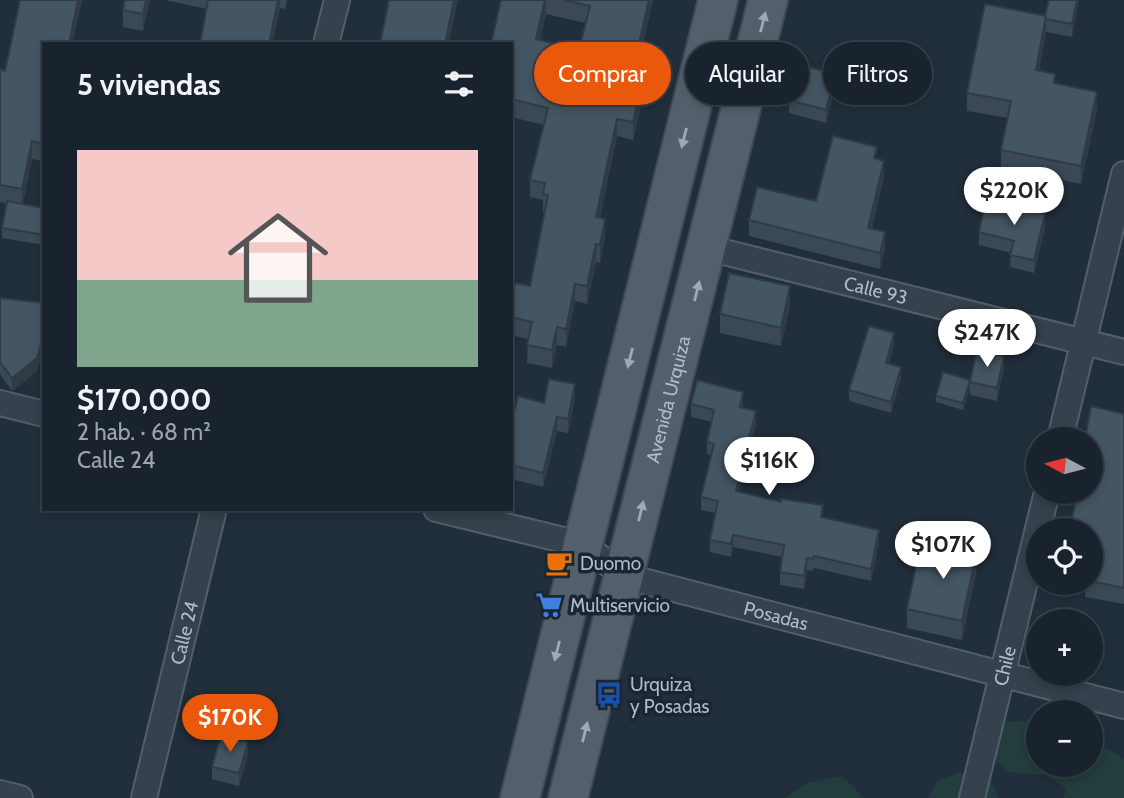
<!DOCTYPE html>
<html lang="es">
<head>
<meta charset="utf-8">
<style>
  :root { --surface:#19232d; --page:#222b35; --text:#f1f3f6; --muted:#9fa4aa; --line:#374049; --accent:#ea580c }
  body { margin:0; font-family:Cabin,sans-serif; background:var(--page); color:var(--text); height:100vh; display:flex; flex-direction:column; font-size:26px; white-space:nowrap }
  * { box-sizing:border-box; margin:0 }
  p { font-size:23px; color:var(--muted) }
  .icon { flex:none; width:38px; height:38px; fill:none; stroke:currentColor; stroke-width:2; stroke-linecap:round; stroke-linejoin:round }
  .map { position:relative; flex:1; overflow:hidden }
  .drawer { position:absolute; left:42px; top:42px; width:471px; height:469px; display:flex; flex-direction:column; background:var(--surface); border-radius:0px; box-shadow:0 4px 10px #0003,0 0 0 2px var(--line) }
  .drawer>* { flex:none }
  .top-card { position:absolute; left:534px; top:42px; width:485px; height:63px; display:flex; gap:14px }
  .needle { width:46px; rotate:277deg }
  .controls { position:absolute; left:1026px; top:427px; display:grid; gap:14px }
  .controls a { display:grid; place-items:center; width:77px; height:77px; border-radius:50%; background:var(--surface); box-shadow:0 4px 10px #0003,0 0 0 2px var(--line); font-size:35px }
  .price { position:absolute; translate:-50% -60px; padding:0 16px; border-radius:24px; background:#fff; color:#222; font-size:23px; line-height:46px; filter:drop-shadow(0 2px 4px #0008) }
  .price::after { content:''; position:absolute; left:50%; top:42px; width:21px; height:16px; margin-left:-10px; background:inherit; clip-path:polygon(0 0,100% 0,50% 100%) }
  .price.active { background:var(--accent); color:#fff }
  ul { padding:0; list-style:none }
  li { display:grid; align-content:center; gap:14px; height:371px; padding:0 35px }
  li+li { border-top:2px solid var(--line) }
  li span { display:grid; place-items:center; height:217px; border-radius:0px; color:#555 }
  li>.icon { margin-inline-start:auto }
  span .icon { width:126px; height:126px; fill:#fffc; stroke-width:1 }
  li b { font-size:30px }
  h2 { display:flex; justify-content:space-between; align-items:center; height:84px; padding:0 35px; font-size:30px }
  .tag { padding:0 24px; border-radius:32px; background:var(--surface); box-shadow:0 4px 10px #0003,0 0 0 2px var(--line); font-size:24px; line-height:63px }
  .tag.active { background:var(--accent); color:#fff }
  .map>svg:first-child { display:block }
  .green { fill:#233c3d }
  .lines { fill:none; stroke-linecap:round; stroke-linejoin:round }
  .minor-casing { stroke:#535e6a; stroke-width:28 }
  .primary-casing { stroke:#3e4a55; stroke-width:42 }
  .minor { stroke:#35414c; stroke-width:24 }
  .primary { stroke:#53606c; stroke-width:38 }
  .wall { fill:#3a4955; fill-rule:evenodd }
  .shaded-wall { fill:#303c45 }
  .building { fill:#445563; stroke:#303c45; stroke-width:2 }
  .oneway { fill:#9da9b6 }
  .labels { text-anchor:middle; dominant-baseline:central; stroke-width:7; stroke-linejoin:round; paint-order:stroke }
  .street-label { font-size:19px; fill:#b0bbc8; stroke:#1a2630 }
  .poi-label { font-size:19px; fill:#b0bbc8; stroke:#1a2630; text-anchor:start }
</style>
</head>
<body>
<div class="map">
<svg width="1124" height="798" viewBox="0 0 1124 798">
  <rect width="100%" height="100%" fill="#212f3c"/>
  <g class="green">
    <polygon points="1024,721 1038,723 1038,765 1090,765 1090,738 1124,759 1124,798 1063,798 1067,789 1046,775 1008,772 984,748 992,722"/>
    <polygon points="959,773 989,775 998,798 928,798 937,781"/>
    <polygon points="842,776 864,798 784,798 808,783"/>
  </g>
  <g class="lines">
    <g class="minor-casing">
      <g id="minor">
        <polyline points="326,44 337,0"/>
        <path id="s1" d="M708,248L1124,352"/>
        <polyline points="0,403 44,414"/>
        <polyline points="1060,439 1124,174"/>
        <path id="s2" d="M436,509L584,545L624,576L1124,706"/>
        <polyline points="0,793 20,798"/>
        <path id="s3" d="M144,798L214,509"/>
        <path id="s4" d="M972,798L1047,492"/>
      </g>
    </g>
    <g class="primary-casing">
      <g id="primary">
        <polyline points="520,798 718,0"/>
        <path id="s5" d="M568,798L768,0"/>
      </g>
    </g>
    <use href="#minor" class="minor"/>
    <use href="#primary" class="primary"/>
  </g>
  <g class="wall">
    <polygon points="20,0 82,0 72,44 44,44 44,151 42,161 32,159 23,204 44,208 44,245 2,238 2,228 6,204 0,202 0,69 5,71"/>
    <polygon points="150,0 143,31 123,27 123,10"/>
    <polygon points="165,0 287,0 285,9 280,8 272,44 200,44 207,9"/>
    <path d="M501,0H653L642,49L650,69L633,140L617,136L600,218L605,237L600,263L596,262L587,304L575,301L566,347L557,345L552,368L527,363L528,339L511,335V294L530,286L545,212H543V200L530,197V180L544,125L511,117V44ZM546,14L586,23L579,50L540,40Z"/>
    <polygon points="1049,0 1079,0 1072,37 1046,32 1039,70 1055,83 1097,109 1081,184 1001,168 1001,150 1008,118 967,111 967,93 1045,16"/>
    <polygon points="835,87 826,123 789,113 789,100"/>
    <polygon points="877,159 884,177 872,229 885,249 880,269 749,236 749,220 816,201"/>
    <polygon points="1045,227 1034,273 1010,267 1011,253 979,245 979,232"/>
    <polygon points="44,284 44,345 37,371 12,391 0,374 0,298 41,303"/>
    <polygon points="790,305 781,346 720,333 720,314"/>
    <polygon points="894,344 889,363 901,378 891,413 849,401 849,390"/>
    <polygon points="1004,368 997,401 970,395 970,387 963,410 936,402 936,396 970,380"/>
    <polygon points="575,398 568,433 557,431 543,487 511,479 511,424 544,403"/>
    <polygon points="691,404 743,404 743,407 756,423 739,492 823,518 879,542 871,581 814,568 813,571 807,570 804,589 780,585 780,572 782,557 733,547 731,557 710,552 710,540 715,513 701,510 701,497 711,455 707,454 707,442 712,422 691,417"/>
    <polygon points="1124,414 1124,604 1085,597 1085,585 1075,583 1090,583 1090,530 1074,508 1075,492"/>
    <polygon points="977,568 962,640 907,628 907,609"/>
    <polygon points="248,755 239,786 212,779 212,767"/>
  </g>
  <g class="shaded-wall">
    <polygon points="78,0 82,0 72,44 69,44"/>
    <polygon points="146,0 150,0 143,31 143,14"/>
    <polygon points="278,0 280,0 280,8 272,44 269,44"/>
    <polygon points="454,0 458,0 449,44 445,44"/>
    <polygon points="545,0 546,0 546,14 536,57 536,39"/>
    <polygon points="649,0 653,0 638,66 638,48"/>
    <polygon points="1077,0 1079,0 1072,37 1072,24"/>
    <polygon points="1046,16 1046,34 1036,88 1036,70"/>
    <polygon points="650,51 650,69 633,140 633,122"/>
    <polygon points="835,74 835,87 826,123 826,110"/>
    <polygon points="1097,92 1097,109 1081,184 1081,166"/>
    <polygon points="617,119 617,136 596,235 596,217"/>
    <polygon points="44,134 44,151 42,161 42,144"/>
    <polygon points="32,141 32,159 22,207 22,189"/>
    <polygon points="884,161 884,177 868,245 868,228"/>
    <polygon points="1045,214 1045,227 1034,273 1034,260"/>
    <polygon points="605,219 605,237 600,263 600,245"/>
    <polygon points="885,232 885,249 880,269 880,253"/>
    <polygon points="596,244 596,262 587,304 587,286"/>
    <polygon points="575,284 575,301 566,347 566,329"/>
    <polygon points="790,286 790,305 781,346 781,328"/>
    <polygon points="557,327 557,345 552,368 552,350"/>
    <polygon points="44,333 44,345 37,371 12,391 12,378"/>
    <polygon points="894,333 894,344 886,373 886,363"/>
    <polygon points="1004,356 1004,368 997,401 997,388"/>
    <polygon points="901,367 901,378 891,413 891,402"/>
    <polygon points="970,380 970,386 963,410 963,403"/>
    <polygon points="575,384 575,398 568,433 568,419"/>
    <polygon points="743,392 743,404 740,419 740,407"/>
    <polygon points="756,411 756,423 736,503 736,491"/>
    <polygon points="557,417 557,431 543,487 543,473"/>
    <polygon points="879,530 879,542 871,581 871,569"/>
    <polygon points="733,535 733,547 731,557 731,544"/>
    <polygon points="977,550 977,568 962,640 962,621"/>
    <polygon points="807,558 807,570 804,589 804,576"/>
    <polygon points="248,742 248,755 239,786 239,773"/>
  </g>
  <g class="building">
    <polygon points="20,0 78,0 69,44 44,44 44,134 42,144 32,141 22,189 0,185 0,69 5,71"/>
    <polygon points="125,0 146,0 143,14 123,10"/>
    <polygon points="208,0 278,0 269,44 200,44"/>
    <polygon points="389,0 454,0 445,44 380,44"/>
    <polygon points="501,0 545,0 536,39 579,50 590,6 564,0 649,0 638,48 650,51 633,122 617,119 596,217 605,219 600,245 596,244 587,286 575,284 566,329 557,327 552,350 527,345 532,322 511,317 511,294 512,295 515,283 530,286 548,195 543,194 545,183 530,180 548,108 511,99 511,64 514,52 511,51 511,44 491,44"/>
    <polygon points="1049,0 1077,0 1072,24 1046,19 1045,16"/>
    <polygon points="985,4 1046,16 1036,70 1055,74 1054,83 1097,92 1081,166 1001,150 1011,101 967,93"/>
    <polygon points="798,64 835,74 826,110 789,100"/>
    <polygon points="833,136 877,147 874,158 884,161 868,228 885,232 880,253 749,220 757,187 816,201"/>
    <polygon points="986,200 1045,214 1034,260 1010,255 1014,241 979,232"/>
    <polygon points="7,201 44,208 44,235 2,228"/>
    <polygon points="729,273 790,286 781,328 720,314"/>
    <polygon points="44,284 44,298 41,298"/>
    <polygon points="0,298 44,303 44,333 37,358 12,378 0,362"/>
    <polygon points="869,326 894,333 886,363 901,367 891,402 849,390"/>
    <polygon points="977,349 1004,356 997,388 970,382"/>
    <polygon points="943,372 970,380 963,403 936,396"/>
    <polygon points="549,379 575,384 568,419 557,417 543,473 511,465 511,424 518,396 544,403"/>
    <polygon points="697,380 743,392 740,407 756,411 736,491 781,502 781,499 823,505 821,517 879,530 871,569 814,556 813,559 807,558 804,576 780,572 784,545 733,535 731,544 710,540 718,501 701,497 714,444 707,442 714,410 691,404"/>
    <polygon points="1091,406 1124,414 1124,588 1090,581 1090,530 1069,530 1078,494 1074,493 1075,492 1090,492 1090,439 1085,439"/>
    <polygon points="934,540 977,550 962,621 907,609 919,551 931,554"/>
    <polygon points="221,735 248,742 239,773 212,767"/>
  </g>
  <defs><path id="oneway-solid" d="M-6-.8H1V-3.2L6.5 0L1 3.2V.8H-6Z" transform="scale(1.75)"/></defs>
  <g class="oneway">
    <use href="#oneway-solid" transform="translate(763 22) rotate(-76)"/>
    <use href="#oneway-solid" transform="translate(684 138) rotate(104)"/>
    <use href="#oneway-solid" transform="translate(697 291) rotate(-76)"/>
    <use href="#oneway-solid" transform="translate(630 358) rotate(104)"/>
    <use href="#oneway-solid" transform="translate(641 511) rotate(-76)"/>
    <use href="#oneway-solid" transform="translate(557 651) rotate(104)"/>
    <use href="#oneway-solid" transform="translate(585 732) rotate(-76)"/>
  </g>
  <defs>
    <g id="cafe-bare" transform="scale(2.1)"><path d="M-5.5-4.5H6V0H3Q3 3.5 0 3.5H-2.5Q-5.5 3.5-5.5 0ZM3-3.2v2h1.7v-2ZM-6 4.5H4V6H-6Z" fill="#e8710a" stroke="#1a2630" stroke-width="2.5" paint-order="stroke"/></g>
    <g id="supermarket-bare" transform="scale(2.1)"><path d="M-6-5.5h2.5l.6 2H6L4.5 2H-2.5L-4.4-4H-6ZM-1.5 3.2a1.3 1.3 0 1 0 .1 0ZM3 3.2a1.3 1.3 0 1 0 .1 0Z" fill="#3f7fe0" stroke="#1a2630" stroke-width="2.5" paint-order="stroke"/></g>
    <g id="bus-bare" transform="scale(2.1)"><path d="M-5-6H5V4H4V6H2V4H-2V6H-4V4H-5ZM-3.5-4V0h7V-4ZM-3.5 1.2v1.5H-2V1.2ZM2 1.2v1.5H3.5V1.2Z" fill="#1a4fb4" stroke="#1a2630" stroke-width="2.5" paint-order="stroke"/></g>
  </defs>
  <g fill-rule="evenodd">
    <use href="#cafe-bare" x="559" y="563"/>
    <use href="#supermarket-bare" x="549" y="605"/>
    <use href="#bus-bare" x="609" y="695"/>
  </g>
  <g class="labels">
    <g class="street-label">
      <text stroke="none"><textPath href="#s1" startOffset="173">Calle 93</textPath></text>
      <text stroke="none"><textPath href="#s5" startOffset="411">Avenida Urquiza</textPath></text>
      <text stroke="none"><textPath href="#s2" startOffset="360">Posadas</textPath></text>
      <text stroke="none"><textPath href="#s3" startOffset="170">Calle 24</textPath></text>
      <text stroke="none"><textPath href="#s4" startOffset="136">Chile</textPath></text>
    </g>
    <g class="poi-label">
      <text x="580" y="563">Duomo</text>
      <text x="570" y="605">Multiservicio</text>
      <text x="630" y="684">Urquiza<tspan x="630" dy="22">y Posadas</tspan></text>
    </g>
  </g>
</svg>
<div class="controls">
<a><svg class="needle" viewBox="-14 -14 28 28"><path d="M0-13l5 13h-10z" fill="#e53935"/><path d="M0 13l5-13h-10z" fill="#9fa4aa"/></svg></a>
<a><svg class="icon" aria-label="locate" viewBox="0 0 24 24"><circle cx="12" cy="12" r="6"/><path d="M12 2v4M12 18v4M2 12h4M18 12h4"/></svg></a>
<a>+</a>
<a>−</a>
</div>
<b class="price" style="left:1014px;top:227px">$220K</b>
<b class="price" style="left:987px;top:369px">$247K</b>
<b class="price" style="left:769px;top:497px">$116K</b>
<b class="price" style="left:943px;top:581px">$107K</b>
<b class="price active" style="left:230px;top:754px">$170K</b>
<div class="top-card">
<a class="tag active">Comprar</a>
<a class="tag">Alquilar</a>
<a class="tag">Filtros</a>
</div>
<section class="drawer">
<h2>5 viviendas<svg class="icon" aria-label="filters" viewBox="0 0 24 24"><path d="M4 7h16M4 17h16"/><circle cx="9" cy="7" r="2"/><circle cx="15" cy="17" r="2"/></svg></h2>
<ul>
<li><span style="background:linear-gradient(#f6c9c9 60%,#7fa58c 0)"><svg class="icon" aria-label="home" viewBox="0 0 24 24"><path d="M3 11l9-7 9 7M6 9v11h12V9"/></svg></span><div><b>$170,000</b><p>2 hab. · 68 m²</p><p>Calle 24</p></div></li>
</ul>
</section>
</div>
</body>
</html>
